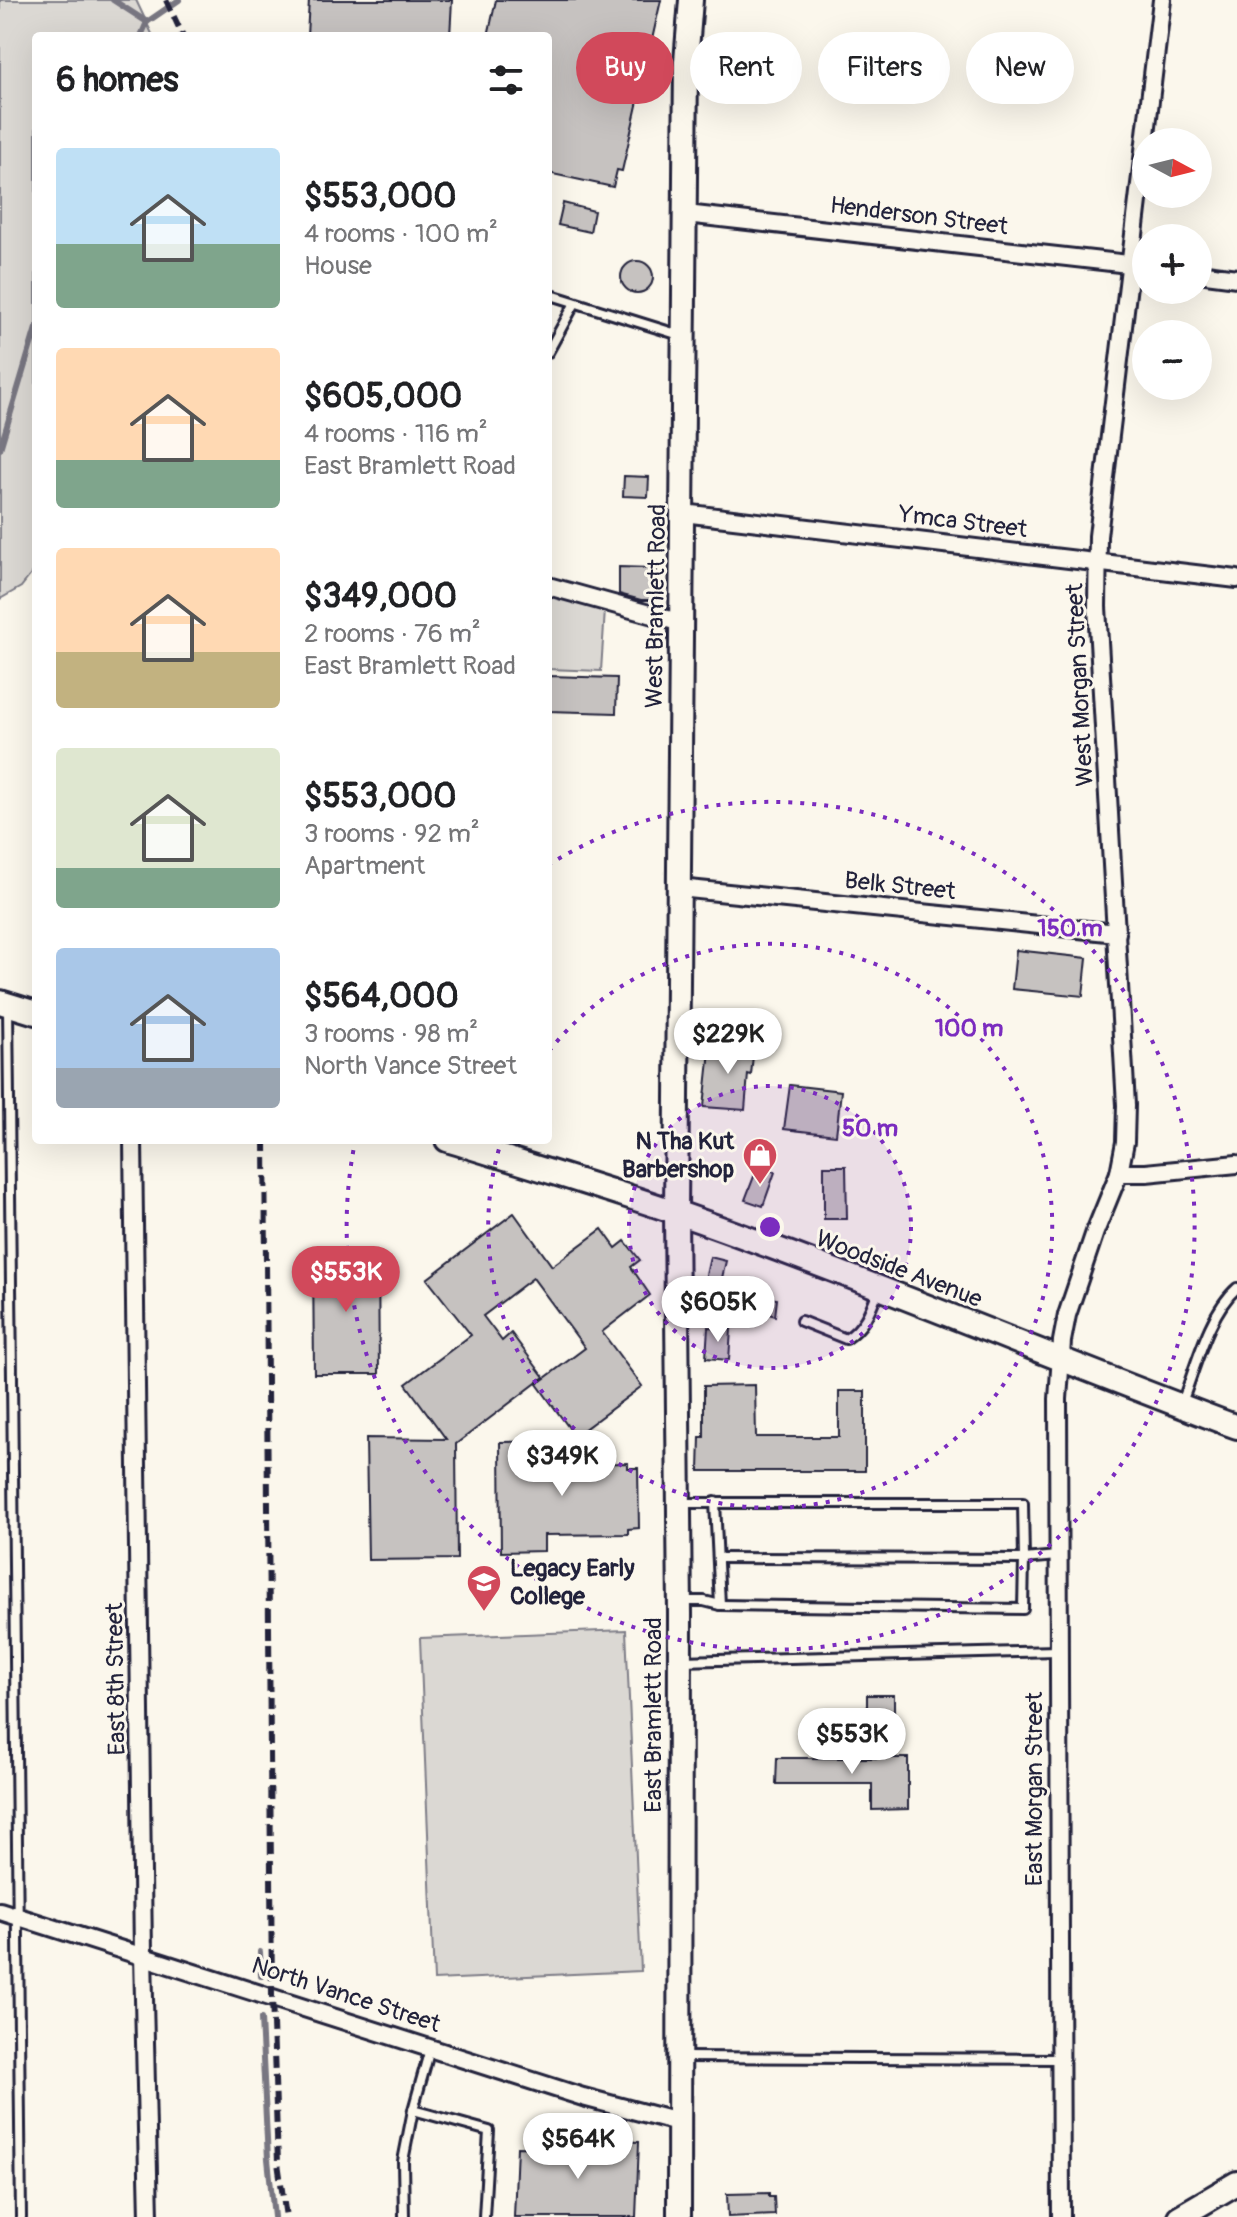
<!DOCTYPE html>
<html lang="en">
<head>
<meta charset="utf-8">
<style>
  :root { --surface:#fff; --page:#f6f6f6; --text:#202124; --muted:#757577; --accent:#d1495b }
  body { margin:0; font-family:Pangolin,sans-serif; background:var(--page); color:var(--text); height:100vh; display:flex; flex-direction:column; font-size:30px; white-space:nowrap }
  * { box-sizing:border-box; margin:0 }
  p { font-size:26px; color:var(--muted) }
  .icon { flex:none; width:44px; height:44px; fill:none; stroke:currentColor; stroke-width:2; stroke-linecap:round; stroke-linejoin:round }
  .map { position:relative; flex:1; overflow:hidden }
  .side { position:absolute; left:32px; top:32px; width:520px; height:1112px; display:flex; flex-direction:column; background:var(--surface); border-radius:8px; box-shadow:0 8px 32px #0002 }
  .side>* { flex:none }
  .top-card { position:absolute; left:576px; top:32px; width:540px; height:72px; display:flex; gap:16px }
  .needle { width:52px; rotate:97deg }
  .buttons { position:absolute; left:1132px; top:128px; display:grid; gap:16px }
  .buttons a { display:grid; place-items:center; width:80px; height:80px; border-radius:50%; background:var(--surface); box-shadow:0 8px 32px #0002; font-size:40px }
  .price { position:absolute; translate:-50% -68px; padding:0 18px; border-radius:28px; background:#fff; color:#222; font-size:26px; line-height:52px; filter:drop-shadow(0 2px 4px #0008) }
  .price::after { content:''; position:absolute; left:50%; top:48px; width:24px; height:18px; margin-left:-12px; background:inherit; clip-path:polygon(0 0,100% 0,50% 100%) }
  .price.active { background:var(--accent); color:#fff }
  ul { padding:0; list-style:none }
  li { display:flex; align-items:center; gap:24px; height:200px; padding:0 24px }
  li span { display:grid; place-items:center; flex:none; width:224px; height:160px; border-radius:8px; color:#555 }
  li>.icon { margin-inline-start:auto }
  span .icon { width:96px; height:96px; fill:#fffc; stroke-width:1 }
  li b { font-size:34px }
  h2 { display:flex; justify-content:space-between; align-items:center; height:96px; padding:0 24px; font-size:34px }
  .tag { padding:0 28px; border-radius:36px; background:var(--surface); box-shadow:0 8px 32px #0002; font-size:28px; line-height:72px }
  .tag.active { background:var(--accent); color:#fff }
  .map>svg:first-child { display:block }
  .green { fill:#dbd8d3; stroke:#7e7d87; stroke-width:2 }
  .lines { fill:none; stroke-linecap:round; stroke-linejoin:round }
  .stream { stroke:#787681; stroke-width:6 }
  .building { fill:#c6c2c0; stroke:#22223b; stroke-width:2 }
  .lane-casing { stroke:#22223b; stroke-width:14 }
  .street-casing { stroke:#22223b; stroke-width:22 }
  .secondary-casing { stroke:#22223b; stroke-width:28 }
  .lane { stroke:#fbf7ec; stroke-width:8 }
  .street { stroke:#fbf7ec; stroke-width:16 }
  .secondary { stroke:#fbf7ec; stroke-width:22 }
  .rail { stroke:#22223b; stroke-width:6; stroke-dasharray:12 6; stroke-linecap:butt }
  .ring { fill:none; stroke:#7b2cbf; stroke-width:4; stroke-dasharray:4 8 }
  .labels { text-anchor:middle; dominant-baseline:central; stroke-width:6; stroke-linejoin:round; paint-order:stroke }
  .street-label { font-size:24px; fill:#22223b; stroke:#fbf7ec }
  .poi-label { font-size:24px; font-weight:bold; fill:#22223b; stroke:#fbf7ec; text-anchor:end }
  .centre { fill:#7b2cbf; stroke:#fbf7ec; stroke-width:4 }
  .ring-label { font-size:24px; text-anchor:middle; font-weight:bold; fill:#7b2cbf; stroke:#fbf7ec; stroke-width:6; stroke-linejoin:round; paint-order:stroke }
</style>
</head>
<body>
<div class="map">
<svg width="1237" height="2217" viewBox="0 0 1237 2217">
  <rect width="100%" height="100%" fill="#fbf7ec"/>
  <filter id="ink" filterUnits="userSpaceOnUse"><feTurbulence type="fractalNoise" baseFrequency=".0125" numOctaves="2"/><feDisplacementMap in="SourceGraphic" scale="16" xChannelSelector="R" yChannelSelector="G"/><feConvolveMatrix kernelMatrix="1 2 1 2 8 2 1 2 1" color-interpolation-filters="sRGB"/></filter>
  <g filter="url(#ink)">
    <g class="green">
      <polygon points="0,0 136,0 153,36 36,36 36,568 21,587 0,599"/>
      <polygon points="548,595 605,610 601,671 548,669"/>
      <polygon points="626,1630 641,1971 434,1980 420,1638"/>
    </g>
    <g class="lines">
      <g class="stream">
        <polyline points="113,0 147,22"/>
        <polyline points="141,36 147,22 179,0"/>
        <polyline points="0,449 36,328"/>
        <polyline points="260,1952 261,1976"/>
        <polyline points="261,2019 268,2159 274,2217"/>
      </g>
    </g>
    <g class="building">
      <polygon points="309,0 452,0 450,36 307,36"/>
      <polygon points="496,0 661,0 622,171 617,170 613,187 548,173 548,36 488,36"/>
      <polygon points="563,203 594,211 590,232 558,225"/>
      <circle cx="637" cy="277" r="16"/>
      <polygon points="624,476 649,477 648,497 623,496"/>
      <polygon points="619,567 652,568 652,571 657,571 657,596 651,596 651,600 641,600 619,594"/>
      <polygon points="548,676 617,678 616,713 548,711"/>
      <polygon points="1016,950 1087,958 1083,996 1012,989"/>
      <polygon points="711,1041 754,1046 751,1075 748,1074 745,1110 704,1107"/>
      <polygon points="790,1085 841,1091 836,1135 784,1129"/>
      <polygon points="758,1166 775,1172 763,1206 745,1200"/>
      <polygon points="824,1166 846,1166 847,1219 824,1219"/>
      <polygon points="514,1213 552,1266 602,1229 616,1248 625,1241 640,1260 631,1267 650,1295 602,1332 642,1386 575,1436 537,1384 585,1348 533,1278 483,1316 502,1341 511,1333 544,1377 456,1444 457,1559 368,1560 366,1438 446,1439 406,1384 471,1335 427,1279"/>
      <polygon points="313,1253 378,1253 379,1374 314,1374"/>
      <polygon points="710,1257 726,1261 722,1278 743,1286 741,1294 777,1299 775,1316 702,1293"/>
      <polygon points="708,1327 731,1329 729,1360 706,1358"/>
      <polygon points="755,1385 756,1437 839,1437 839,1391 865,1391 865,1471 699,1471 700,1437 704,1437 704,1386"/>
      <polygon points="552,1441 552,1453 537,1465 628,1463 628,1468 638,1468 639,1528 628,1529 628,1534 544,1535 544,1551 501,1552 500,1442"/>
      <polygon points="867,1695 894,1695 894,1725 867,1724"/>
      <polygon points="777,1758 908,1758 908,1809 872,1810 872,1784 776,1784"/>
      <polygon points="593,2140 639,2142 636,2217 514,2217 517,2147 593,2149"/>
      <polygon points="769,2193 769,2197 774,2197 775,2215 728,2217 727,2194"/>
    </g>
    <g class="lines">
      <g class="lane-casing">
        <g id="lane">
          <polyline points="548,294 683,336"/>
          <polyline points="548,352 575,303"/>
          <polyline points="8,1006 21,2217"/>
          <path d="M801,1321L846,1339C865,1327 871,1309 879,1288"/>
          <path d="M1181,1405C1195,1370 1208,1313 1237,1288"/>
          <polyline points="680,1503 1023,1503 1024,1559 1057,1556"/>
          <polyline points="718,1558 1024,1559 1023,1609 720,1605"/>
          <polyline points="680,1601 704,1601 720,1605 715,1502"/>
          <polyline points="682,1661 1057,1651"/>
          <polyline points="430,2049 413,2110 489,2131 484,2217"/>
          <polyline points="679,2057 1059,2059"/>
          <polyline points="404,2217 403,2161 413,2110"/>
        </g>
      </g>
      <g class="street-casing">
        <g id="street">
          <polyline points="686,214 1146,266"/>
          <polyline points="1198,273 1237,278"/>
          <polyline points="683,513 1237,579"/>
          <polyline points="548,586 682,623"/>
          <polyline points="679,888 1117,933"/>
          <polyline points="133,1140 143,1955 149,2217"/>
          <polyline points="1119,1173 1146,1173 1237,1164"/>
          <polyline points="0,1911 583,2097 678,2122"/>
          <polyline points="1061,2217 1058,1399 1062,1341 1067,1315 1095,1232 1119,1173 1125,1142 1126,1105 1097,607 1098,536 1162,0"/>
        </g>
      </g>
      <g class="secondary-casing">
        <g id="secondary">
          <polyline points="0,1002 36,1013"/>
          <path d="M447,1140C524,1164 602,1187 678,1213C866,1279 1050,1357 1237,1427"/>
          <polyline points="679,2217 680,1613 676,1213 686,62 691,0"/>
          <polyline points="1179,2217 1237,2183"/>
        </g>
      </g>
      <use href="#lane" class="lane"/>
      <use href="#street" class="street"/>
      <use href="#secondary" class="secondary"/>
      <g class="rail">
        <polyline points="166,0 183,36"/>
        <polyline points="265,1140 272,1996 278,2163 286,2217"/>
      </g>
    </g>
  </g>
  <circle cx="770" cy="1227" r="141" fill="#7b2cbf" fill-opacity=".12"/>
  <g class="ring">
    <circle cx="770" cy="1227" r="141"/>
    <path d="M549 1051A282 282 0 1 1 501 1142"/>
    <path d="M548 865A424 424 0 1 1 355 1142"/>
  </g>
  <defs>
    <g id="shop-pin" transform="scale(1.8)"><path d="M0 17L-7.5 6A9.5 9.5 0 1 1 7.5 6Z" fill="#d1495b" stroke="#fbf7ec"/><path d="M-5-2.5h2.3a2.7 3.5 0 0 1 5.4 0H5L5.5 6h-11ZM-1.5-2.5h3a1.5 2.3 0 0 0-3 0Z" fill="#fff"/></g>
    <g id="school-pin" transform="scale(1.8)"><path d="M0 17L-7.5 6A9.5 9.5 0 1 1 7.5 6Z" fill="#d1495b" stroke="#fbf7ec"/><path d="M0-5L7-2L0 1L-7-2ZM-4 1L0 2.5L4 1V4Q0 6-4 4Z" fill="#fff"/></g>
  </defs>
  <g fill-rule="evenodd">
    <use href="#shop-pin" x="760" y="1155"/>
    <use href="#school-pin" x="484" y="1582"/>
  </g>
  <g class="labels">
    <g class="street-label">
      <text transform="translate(919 216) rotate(7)">Henderson Street</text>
      <text transform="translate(963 522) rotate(7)">Ymca Street</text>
      <text transform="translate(656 606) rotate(-89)">West Bramlett Road</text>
      <text transform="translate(1080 685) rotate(-93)">West Morgan Street</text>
      <text transform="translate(900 886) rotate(6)">Belk Street</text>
      <text transform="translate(899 1269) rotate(21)">Woodside Avenue</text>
      <text transform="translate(116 1679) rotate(-91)">East 8th Street</text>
      <text transform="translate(653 1715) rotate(-90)">East Bramlett Road</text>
      <text transform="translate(1034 1789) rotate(-90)">East Morgan Street</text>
      <text transform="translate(346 1995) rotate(18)">North Vance Street</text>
    </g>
    <g class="poi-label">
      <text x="734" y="1141">N Tha Kut<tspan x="734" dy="28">Barbershop</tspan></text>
      <text x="510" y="1568" text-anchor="start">Legacy Early<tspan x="510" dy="28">College</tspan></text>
    </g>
  </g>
  <circle cx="770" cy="1227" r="12" class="centre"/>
  <g class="ring-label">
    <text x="1070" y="936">150 m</text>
    <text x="969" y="1036">100 m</text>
    <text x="870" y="1136">50 m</text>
  </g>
</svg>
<div class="buttons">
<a><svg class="needle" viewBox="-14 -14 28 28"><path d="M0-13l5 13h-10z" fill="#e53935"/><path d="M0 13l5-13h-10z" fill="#757577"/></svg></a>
<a>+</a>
<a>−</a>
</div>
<b class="price" style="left:728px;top:1076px">$229K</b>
<b class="price active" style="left:346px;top:1314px">$553K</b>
<b class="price" style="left:718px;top:1344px">$605K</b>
<b class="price" style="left:562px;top:1498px">$349K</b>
<b class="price" style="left:852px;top:1776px">$553K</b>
<b class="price" style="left:578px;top:2181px">$564K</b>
<div class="top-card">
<a class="tag active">Buy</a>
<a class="tag">Rent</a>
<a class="tag">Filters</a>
<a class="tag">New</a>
</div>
<section class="side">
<h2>6 homes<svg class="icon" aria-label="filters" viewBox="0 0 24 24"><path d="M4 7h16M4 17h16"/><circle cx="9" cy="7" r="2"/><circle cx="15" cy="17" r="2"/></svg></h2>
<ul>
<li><span style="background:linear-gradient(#bfe0f5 60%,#7fa58c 0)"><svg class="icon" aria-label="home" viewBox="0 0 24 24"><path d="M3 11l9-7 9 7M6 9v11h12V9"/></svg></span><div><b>$553,000</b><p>4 rooms · 100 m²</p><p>House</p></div></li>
<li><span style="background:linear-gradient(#ffd9b3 70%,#7fa58c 0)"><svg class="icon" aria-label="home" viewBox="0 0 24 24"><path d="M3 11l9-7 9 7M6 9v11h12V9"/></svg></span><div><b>$605,000</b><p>4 rooms · 116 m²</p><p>East Bramlett Road</p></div></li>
<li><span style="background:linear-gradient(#ffd9b3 65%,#c2b280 0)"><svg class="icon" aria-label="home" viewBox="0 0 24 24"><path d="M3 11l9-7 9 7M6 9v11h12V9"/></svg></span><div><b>$349,000</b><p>2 rooms · 76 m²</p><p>East Bramlett Road</p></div></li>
<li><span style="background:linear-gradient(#dfe7d0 75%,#7fa58c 0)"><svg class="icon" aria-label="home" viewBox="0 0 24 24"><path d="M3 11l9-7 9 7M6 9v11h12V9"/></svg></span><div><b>$553,000</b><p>3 rooms · 92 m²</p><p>Apartment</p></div></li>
<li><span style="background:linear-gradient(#a9c7e8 75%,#9aa5b1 0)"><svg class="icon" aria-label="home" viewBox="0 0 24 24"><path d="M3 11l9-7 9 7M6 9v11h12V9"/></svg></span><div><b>$564,000</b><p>3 rooms · 98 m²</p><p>North Vance Street</p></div></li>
</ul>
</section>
</div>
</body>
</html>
